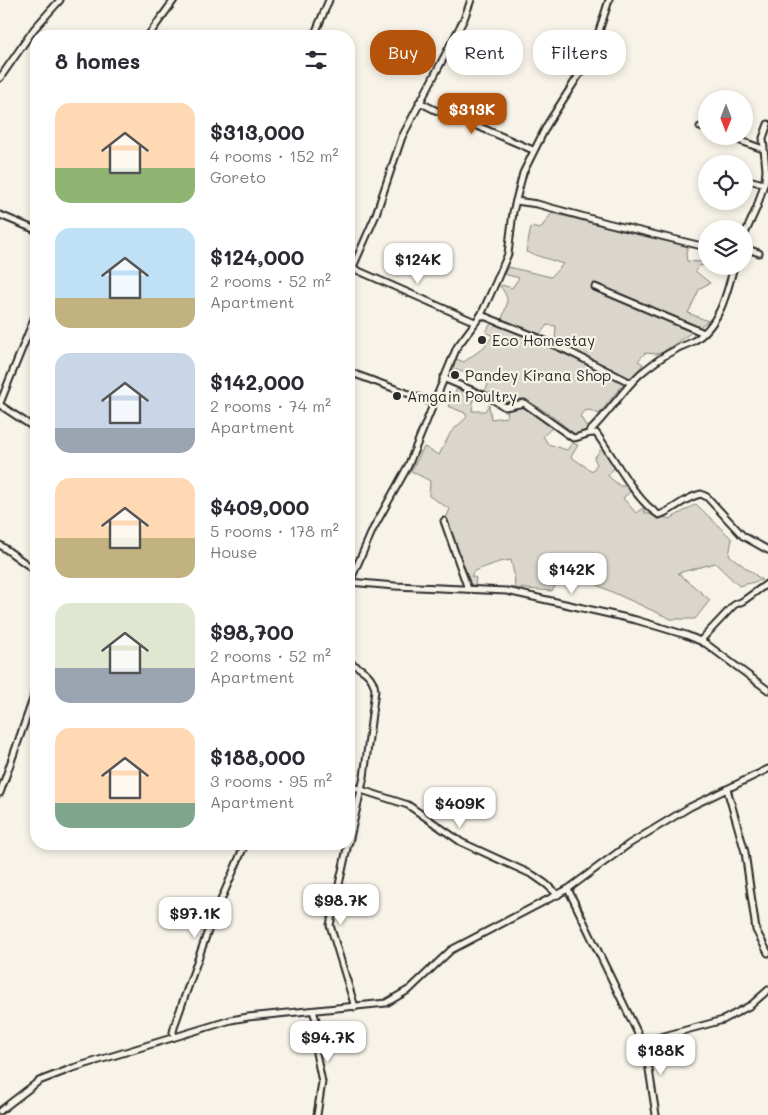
<!DOCTYPE html>
<html lang="en">
<head>
<meta charset="utf-8">
<style>
  :root { --surface:#fff; --page:#f7f7f7; --text:#2b2b33; --muted:#7c7c81; --accent:#b45309 }
  body { margin:0; font-family:Mali,sans-serif; background:var(--page); color:var(--text); height:100vh; display:flex; flex-direction:column; font-size:19px; white-space:nowrap }
  * { box-sizing:border-box; margin:0 }
  p { font-size:16px; color:var(--muted) }
  .icon { flex:none; width:28px; height:28px; fill:none; stroke:currentColor; stroke-width:2; stroke-linecap:round; stroke-linejoin:round }
  .map { position:relative; flex:1; overflow:hidden }
  .side { position:absolute; left:30px; top:30px; width:325px; height:820px; display:flex; flex-direction:column; background:var(--surface); border-radius:20px; box-shadow:0 2px 8px #0003 }
  .side>* { flex:none }
  .hud { position:absolute; left:370px; top:30px; width:322px; height:45px; display:flex; gap:10px }
  .needle { width:32px; rotate:180deg }
  .tools { position:absolute; left:698px; top:90px; display:grid; gap:10px }
  .tools a { display:grid; place-items:center; width:55px; height:55px; border-radius:50%; background:var(--surface); box-shadow:0 2px 8px #0003; font-size:25px }
  .price { position:absolute; translate:-50% -42px; padding:0 11px; border-radius:10px; background:#fff; color:#222; font-size:16px; line-height:32px; filter:drop-shadow(0 1px 2px #0008) }
  .price::after { content:''; position:absolute; left:50%; top:30px; width:15px; height:11px; margin-left:-8px; background:inherit; clip-path:polygon(0 0,100% 0,50% 100%) }
  .price.selected { background:var(--accent); color:#fff }
  ul { padding:0; list-style:none }
  li { display:flex; align-items:center; gap:15px; height:125px; padding:0 25px }
  li span { display:grid; place-items:center; flex:none; width:140px; height:100px; border-radius:15px; color:#555 }
  li>.icon { margin-inline-start:auto }
  span .icon { width:60px; height:60px; fill:#fffc; stroke-width:1 }
  li b { font-size:21px }
  h2 { display:flex; justify-content:space-between; align-items:center; height:60px; padding:0 25px; font-size:21px }
  .chip { padding:0 18px; border-radius:20px; background:var(--surface); box-shadow:0 2px 8px #0003; font-size:18px; line-height:45px }
  .chip.selected { background:var(--accent); color:#fff }
  .map>svg:first-child { display:block }
  .grass { fill:#dad6cc; stroke:#82807c }
  .lines { fill:none; stroke-linecap:round; stroke-linejoin:round }
  .minor-casing { stroke:#2b2b2b; stroke-width:9 }
  .minor { stroke:#f7f3e8; stroke-width:5 }
  .poi-dot { fill:#2b2b2b; stroke:#f7f3e8; stroke-width:2 }
  .labels { text-anchor:middle; dominant-baseline:central; stroke-width:4.5; stroke-linejoin:round; paint-order:stroke }
  .poi-label { font-size:15px; fill:#2b2b2b; stroke:#f7f3e8; text-anchor:start }
</style>
</head>
<body>
<div class="map">
<svg width="768" height="1115" viewBox="0 0 768 1115">
  <rect width="100%" height="100%" fill="#f7f3e8"/>
  <filter id="ink" filterUnits="userSpaceOnUse"><feTurbulence type="fractalNoise" baseFrequency=".02" numOctaves="2"/><feDisplacementMap in="SourceGraphic" scale="10" xChannelSelector="R" yChannelSelector="G"/><feConvolveMatrix kernelMatrix="1 2 1 2 8 2 1 2 1" color-interpolation-filters="sRGB"/></filter>
  <g filter="url(#ink)">
    <g class="grass">
      <path d="M552,213L635,234L688,245L686,254L687,261L701,262L706,251V266L701,265L695,271L710,283L700,288L688,313L708,321L663,352L657,354L645,353L638,361L643,364L631,380L555,341L556,326L547,325L540,334L502,319C507,303 511,300 500,286L502,285L512,288L519,278L504,274L508,267L551,277L563,264L526,252L531,227L540,229Z"/>
      <path d="M491,323L517,331L624,383L599,414L590,410L584,411L580,416L588,429L576,435C559,422 542,406 521,399L507,404L484,392L488,385L486,382L487,376L468,369L465,372H462L458,370H451L456,359L464,362L483,348L493,336L486,332Z"/>
      <path d="M457,389L474,396L472,411H485L489,405L491,419L507,417L508,408C527,403 538,417 553,427L543,436L548,444L567,450L572,443L578,445L571,457L592,471L597,464L594,458L603,447L614,468L608,476L620,486H628L631,491L623,498L636,513L643,508L645,513L670,519L696,504L732,539L729,555L762,580L739,586L715,563L678,573L710,600L695,619H671L599,586L581,567L563,574L552,591L515,588L514,574L511,560L499,562L474,571L471,576L476,578L475,585H467L446,518L450,509L429,496L430,481L411,471L424,447L439,455L451,432L467,417L465,413L448,406Z"/>
    </g>
    <g class="lines">
      <g class="minor-casing">
        <g id="minor">
          <polyline points="148,36 174,0"/>
          <polyline points="314,36 329,0"/>
          <polyline points="0,78 34,29 60,0"/>
          <polyline points="419,102 435,110 482,128 533,150"/>
          <polyline points="700,127 706,129"/>
          <polyline points="727,136 763,149"/>
          <polyline points="744,179 764,184"/>
          <polyline points="516,201 537,204 607,223 706,247"/>
          <polyline points="0,215 36,230"/>
          <polyline points="744,236 757,207 765,181 766,170 763,138 768,124"/>
          <polyline points="744,248 759,253"/>
          <polyline points="352,268 475,322"/>
          <polyline points="349,276 375,217 402,137 464,19 471,0"/>
          <polyline points="595,287 704,333"/>
          <polyline points="481,315 529,334 568,351 631,383"/>
          <polyline points="349,372 434,403"/>
          <path d="M443,378L490,398L505,407L524,403L573,438C583,437 586,432 596,433C614,457 634,499 659,515C674,510 685,497 701,494L707,497L743,536L768,550"/>
          <polyline points="0,403 36,314"/>
          <polyline points="0,405 36,429"/>
          <path d="M589,432C608,414 621,392 640,374C651,365 662,356 675,350C680,346 687,345 692,342C719,327 727,294 734,266"/>
          <polyline points="444,521 468,589"/>
          <polyline points="0,545 36,571"/>
          <polyline points="349,582 395,586 507,591 636,620 686,635 705,643 768,690"/>
          <polyline points="349,584 373,529 408,466 457,347 481,315 496,282 508,254 513,212 523,173 547,125 591,56 609,0"/>
          <polyline points="703,643 702,639 734,605 743,601 768,583"/>
          <path d="M349,662C361,669 373,674 375,690L364,777L349,842"/>
          <polyline points="349,786 408,805 461,842 533,875 546,884 558,895"/>
          <polyline points="727,789 745,852 756,930 768,953"/>
          <polyline points="0,793 33,699 36,682"/>
          <polyline points="348,844 330,925 355,1007"/>
          <polyline points="568,889 642,1042 723,1020 751,1005 768,990"/>
          <polyline points="313,1011 316,1020 316,1053 322,1082 317,1115"/>
          <polyline points="174,1037 173,1032 175,1024 209,928 245,844"/>
          <polyline points="642,1042 648,1063 656,1115"/>
          <polyline points="0,1111 39,1081 73,1068 231,1020 248,1017 386,1003 410,989 451,950 568,889 629,844 690,807 768,769"/>
        </g>
      </g>
      <use href="#minor" class="minor"/>
    </g>
  </g>
  <g class="poi-dot">
    <circle cx="482" cy="340" r="5"/>
    <circle cx="455" cy="375" r="5"/>
    <circle cx="397" cy="396" r="5"/>
  </g>
  <g class="labels">
    <g class="poi-label">
      <text x="492" y="340">Eco Homestay</text>
      <text x="465" y="375">Pandey Kirana Shop</text>
      <text x="407" y="396">Amgain Poultry</text>
    </g>
  </g>
</svg>
<div class="tools">
<a><svg class="needle" viewBox="-14 -14 28 28"><path d="M0-13l5 13h-10z" fill="#e53935"/><path d="M0 13l5-13h-10z" fill="#7c7c81"/></svg></a>
<a><svg class="icon" aria-label="locate" viewBox="0 0 24 24"><circle cx="12" cy="12" r="6"/><path d="M12 2v4M12 18v4M2 12h4M18 12h4"/></svg></a>
<a><svg class="icon" aria-label="layers" viewBox="0 0 24 24"><path d="M12 4l9 5-9 5-9-5zM3 14l9 5 9-5"/></svg></a>
</div>
<b class="price selected" style="left:472px;top:135px">$313K</b>
<b class="price" style="left:418px;top:285px">$124K</b>
<b class="price" style="left:572px;top:595px">$142K</b>
<b class="price" style="left:460px;top:829px">$409K</b>
<b class="price" style="left:341px;top:926px">$98.7K</b>
<b class="price" style="left:195px;top:939px">$97.1K</b>
<b class="price" style="left:328px;top:1063px">$94.7K</b>
<b class="price" style="left:661px;top:1076px">$188K</b>
<div class="hud">
<a class="chip selected">Buy</a>
<a class="chip">Rent</a>
<a class="chip">Filters</a>
</div>
<section class="side">
<h2>8 homes<svg class="icon" aria-label="filters" viewBox="0 0 24 24"><path d="M4 7h16M4 17h16"/><circle cx="9" cy="7" r="2"/><circle cx="15" cy="17" r="2"/></svg></h2>
<ul>
<li><span style="background:linear-gradient(#ffd9b3 65%,#8fb573 0)"><svg class="icon" aria-label="home" viewBox="0 0 24 24"><path d="M3 11l9-7 9 7M6 9v11h12V9"/></svg></span><div><b>$313,000</b><p>4 rooms · 152 m²</p><p>Goreto</p></div></li>
<li><span style="background:linear-gradient(#bfe0f5 70%,#c2b280 0)"><svg class="icon" aria-label="home" viewBox="0 0 24 24"><path d="M3 11l9-7 9 7M6 9v11h12V9"/></svg></span><div><b>$124,000</b><p>2 rooms · 52 m²</p><p>Apartment</p></div></li>
<li><span style="background:linear-gradient(#c9d6e8 75%,#9aa5b1 0)"><svg class="icon" aria-label="home" viewBox="0 0 24 24"><path d="M3 11l9-7 9 7M6 9v11h12V9"/></svg></span><div><b>$142,000</b><p>2 rooms · 74 m²</p><p>Apartment</p></div></li>
<li><span style="background:linear-gradient(#ffd9b3 60%,#c2b280 0)"><svg class="icon" aria-label="home" viewBox="0 0 24 24"><path d="M3 11l9-7 9 7M6 9v11h12V9"/></svg></span><div><b>$409,000</b><p>5 rooms · 178 m²</p><p>House</p></div></li>
<li><span style="background:linear-gradient(#dfe7d0 65%,#9aa5b1 0)"><svg class="icon" aria-label="home" viewBox="0 0 24 24"><path d="M3 11l9-7 9 7M6 9v11h12V9"/></svg></span><div><b>$98,700</b><p>2 rooms · 52 m²</p><p>Apartment</p></div></li>
<li><span style="background:linear-gradient(#ffd9b3 75%,#7fa58c 0)"><svg class="icon" aria-label="home" viewBox="0 0 24 24"><path d="M3 11l9-7 9 7M6 9v11h12V9"/></svg></span><div><b>$188,000</b><p>3 rooms · 95 m²</p><p>Apartment</p></div></li>
</ul>
</section>
</div>
</body>
</html>
